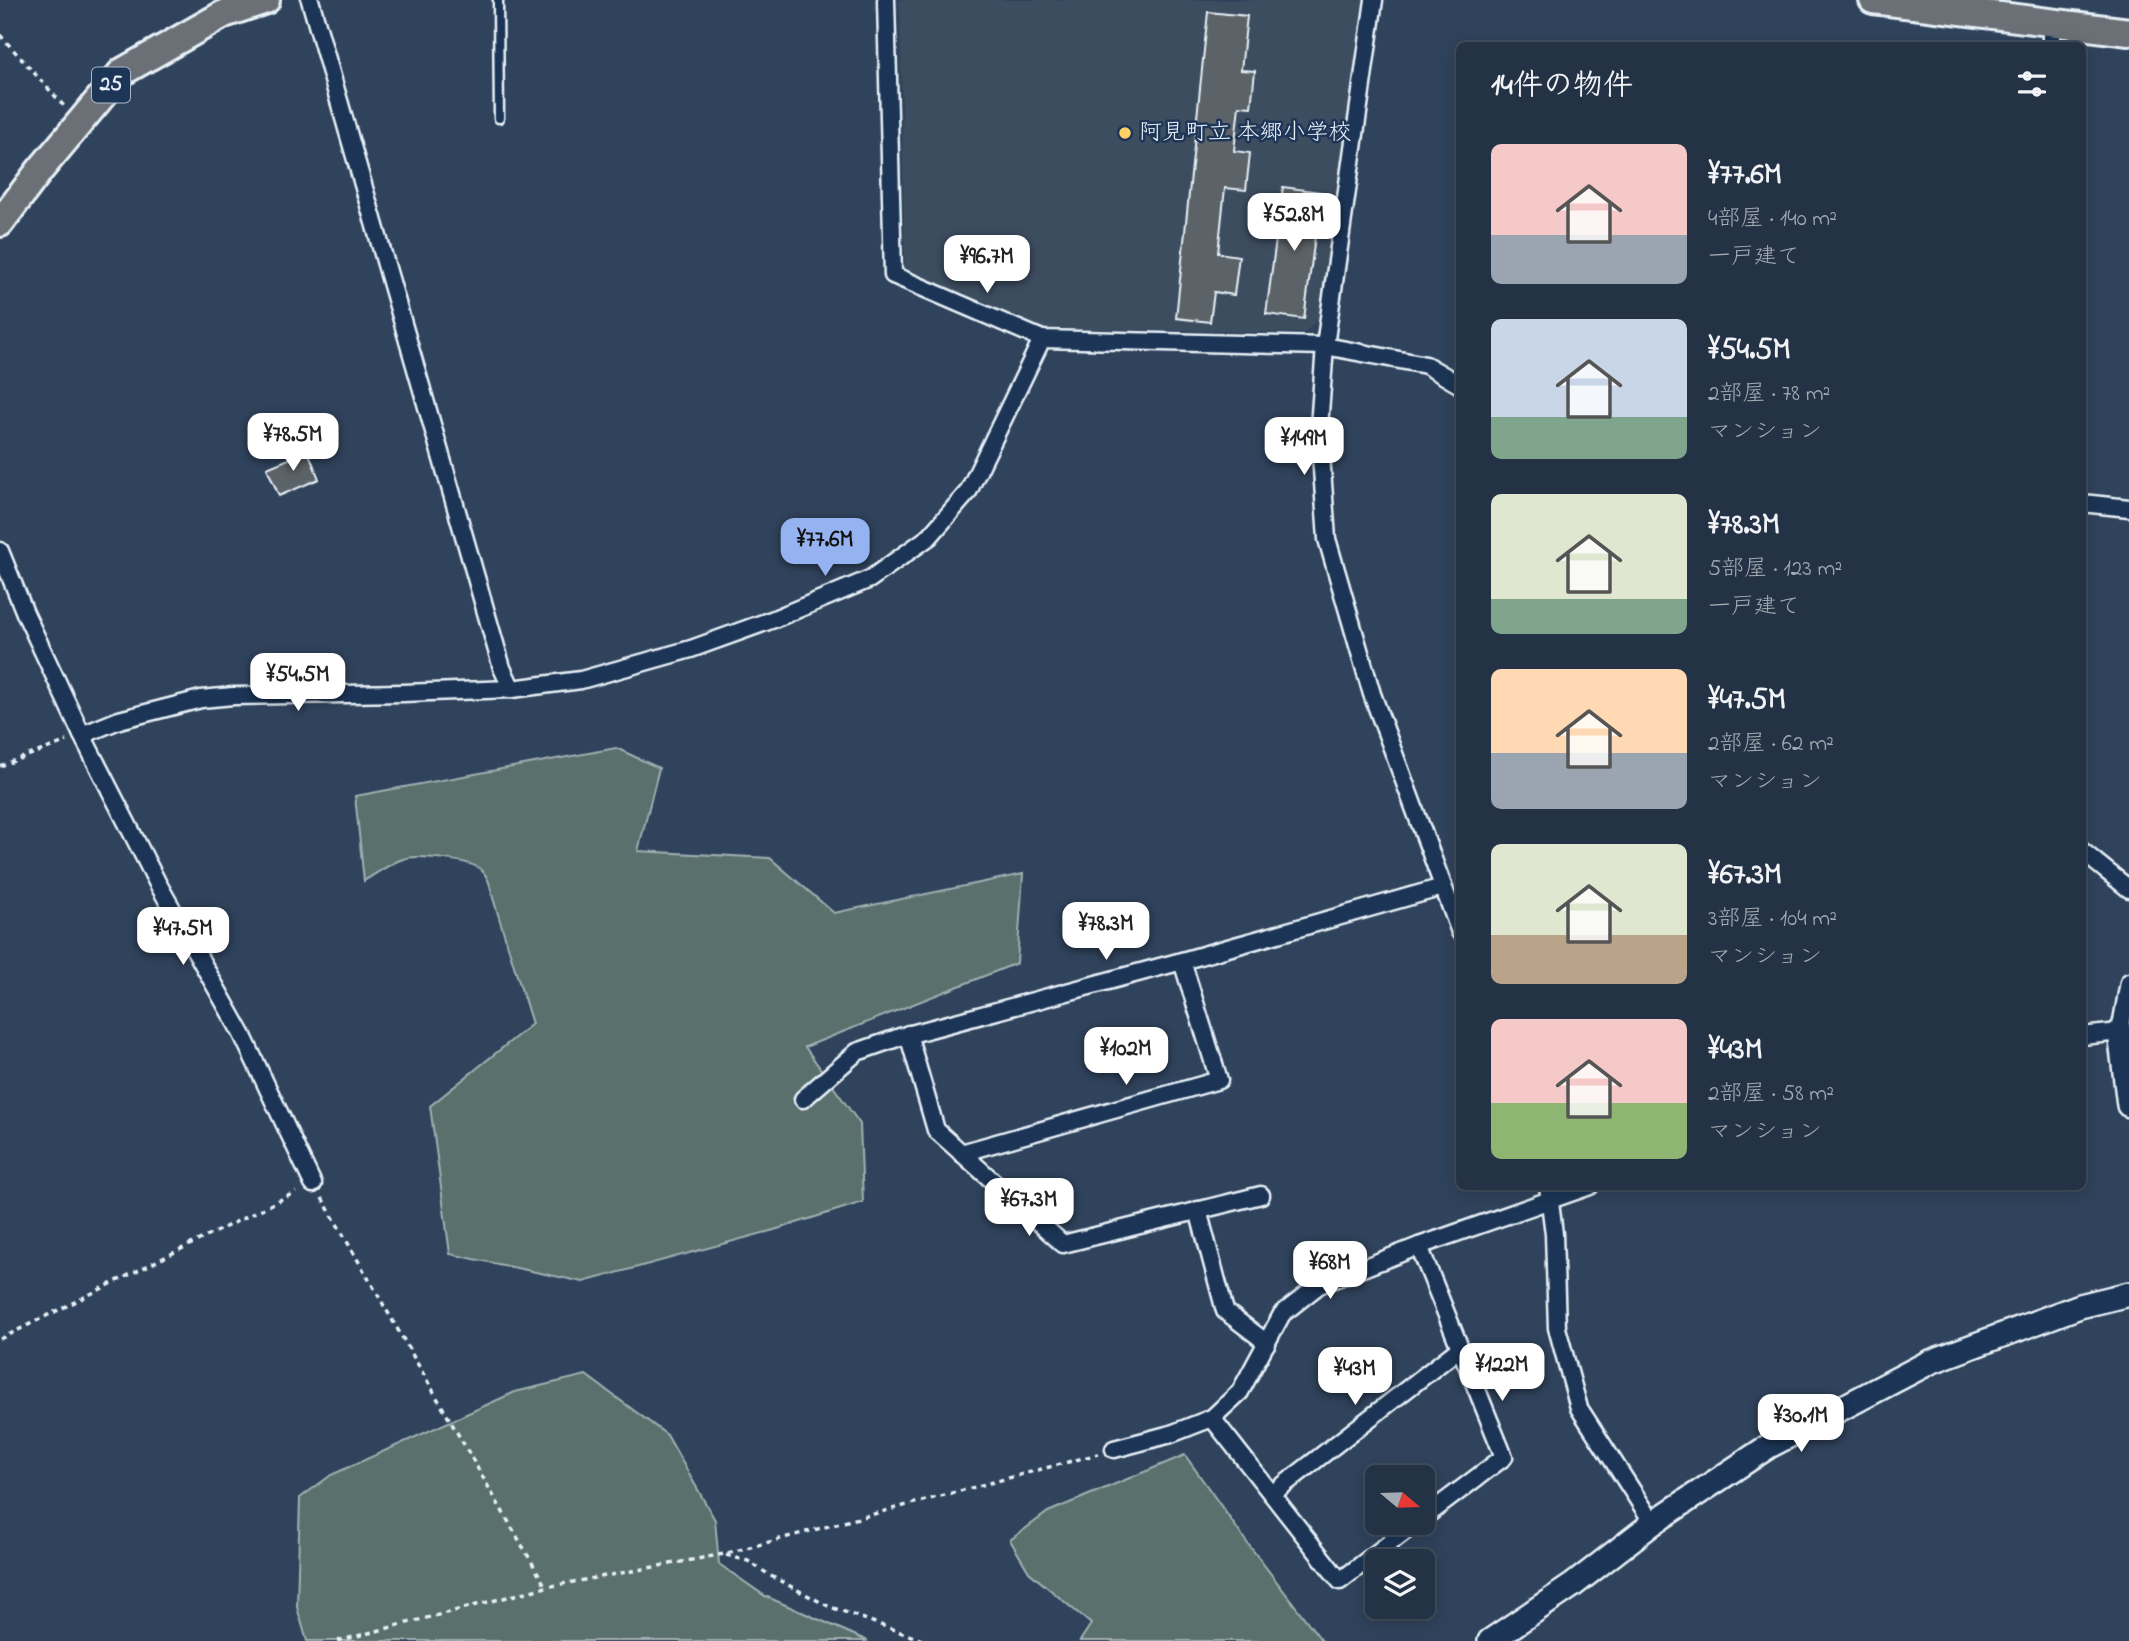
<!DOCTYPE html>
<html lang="ja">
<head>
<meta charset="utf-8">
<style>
  :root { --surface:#243245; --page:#2c3a4c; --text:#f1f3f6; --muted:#a3aab3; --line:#414d5e; --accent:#95b2f1 }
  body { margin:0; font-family:"Indie Flower","Klee One",sans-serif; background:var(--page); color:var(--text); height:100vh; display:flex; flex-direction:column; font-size:26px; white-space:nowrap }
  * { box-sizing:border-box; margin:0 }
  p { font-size:23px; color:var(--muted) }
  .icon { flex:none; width:38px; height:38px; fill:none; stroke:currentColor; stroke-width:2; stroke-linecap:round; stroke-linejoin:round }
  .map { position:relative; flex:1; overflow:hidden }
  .details { position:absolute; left:1456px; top:42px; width:630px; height:1148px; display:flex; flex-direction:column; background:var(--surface); border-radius:10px; box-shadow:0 4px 18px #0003,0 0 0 2px var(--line) }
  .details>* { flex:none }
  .needle { width:46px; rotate:109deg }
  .tools { position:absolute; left:1365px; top:1465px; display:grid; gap:14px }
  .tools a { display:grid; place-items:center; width:70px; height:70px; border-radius:10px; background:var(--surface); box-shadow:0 4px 18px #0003,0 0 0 2px var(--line); font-size:35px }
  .price { position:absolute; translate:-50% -60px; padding:0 16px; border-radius:14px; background:#fff; color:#222; font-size:23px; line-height:46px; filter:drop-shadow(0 2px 4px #0008) }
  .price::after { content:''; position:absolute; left:50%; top:42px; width:21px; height:16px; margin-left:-10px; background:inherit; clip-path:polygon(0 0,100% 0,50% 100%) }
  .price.active { background:var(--accent); color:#111 }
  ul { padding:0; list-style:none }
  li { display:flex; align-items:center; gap:21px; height:175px; padding:0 35px }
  li span { display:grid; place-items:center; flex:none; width:196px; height:140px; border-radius:10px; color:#555 }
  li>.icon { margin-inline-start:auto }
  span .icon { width:84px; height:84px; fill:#fffc; stroke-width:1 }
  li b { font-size:30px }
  h2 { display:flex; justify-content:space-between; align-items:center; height:84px; padding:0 35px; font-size:30px }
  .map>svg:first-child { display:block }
  .built { fill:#3d4d60 }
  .green { fill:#5a706c; stroke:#a1b0b2; stroke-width:2 }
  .building { fill:#5c6368; stroke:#e8f1f8; stroke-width:2 }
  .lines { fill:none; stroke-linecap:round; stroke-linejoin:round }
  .lane-casing { stroke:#e8f1f8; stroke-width:13 }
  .street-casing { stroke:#e8f1f8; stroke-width:21 }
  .secondary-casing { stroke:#e8f1f8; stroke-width:28 }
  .primary-casing { stroke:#e8f1f8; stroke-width:32 }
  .path { stroke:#e8f1f8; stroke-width:3.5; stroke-dasharray:5 5; stroke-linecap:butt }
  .lane { stroke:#1d3557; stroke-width:8 }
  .street { stroke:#1d3557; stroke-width:16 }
  .secondary { stroke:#1d3557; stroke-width:23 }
  .primary { stroke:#6b6f75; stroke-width:26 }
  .poi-dot { fill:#ffd166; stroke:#1d3557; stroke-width:2.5 }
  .labels { text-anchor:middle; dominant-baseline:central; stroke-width:5; stroke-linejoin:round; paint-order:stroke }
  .shield { fill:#1d3557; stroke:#abb9c8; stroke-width:2 }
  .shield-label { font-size:21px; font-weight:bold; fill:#e8f1f8 }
  .poi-label { font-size:23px; fill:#e8f1f8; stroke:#1d3557; text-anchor:start }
</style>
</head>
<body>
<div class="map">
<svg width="2129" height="1641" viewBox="0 0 2129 1641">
  <rect width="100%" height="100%" fill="#30435c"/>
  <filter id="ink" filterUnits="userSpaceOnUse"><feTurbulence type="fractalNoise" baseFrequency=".0143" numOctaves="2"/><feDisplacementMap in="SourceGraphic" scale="14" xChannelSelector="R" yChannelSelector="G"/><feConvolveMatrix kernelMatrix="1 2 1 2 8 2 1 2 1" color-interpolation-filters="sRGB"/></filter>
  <g filter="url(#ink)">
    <polygon class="built" points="900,0 1365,0 1324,313 1304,333 1044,328 920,277 905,267"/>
    <g class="green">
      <path d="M616,748L659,768L638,851L770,858L834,913L1023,874L1017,963L805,1047L860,1124L863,1202L774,1230L583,1282L450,1254L430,1106L532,1024L493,898C490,886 489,876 479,868C467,860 416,854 403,859C390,863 376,874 364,881L355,796Z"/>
      <polygon points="586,1375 667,1435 715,1520 719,1564 765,1596 868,1641 307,1641 297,1607 300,1498 331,1475 515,1392"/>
      <polygon points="1185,1455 1245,1540 1322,1641 1080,1641 1091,1624 1029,1572 1010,1540 1048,1512"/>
    </g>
    <g class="building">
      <polygon points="1208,12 1247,16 1241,70 1255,71 1251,107 1239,106 1234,151 1250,153 1246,190 1225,188 1218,253 1239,256 1234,295 1214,292 1210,322 1176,318"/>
      <polygon points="1283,187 1321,192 1304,319 1266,314"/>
      <polygon points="308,451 319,479 279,496 267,468"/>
    </g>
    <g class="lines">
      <g class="lane-casing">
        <polyline id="lane" points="498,0 499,118"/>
      </g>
      <g class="street-casing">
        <g id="street">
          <polyline points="310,0 502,668 512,689"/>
          <polyline points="886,0 893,275 1042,339 1325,346 1426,365 1460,385"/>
          <polyline points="1374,0 1325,346 1319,427 1327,539 1372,694 1460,932"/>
          <polyline points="2051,46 2051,23"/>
          <polyline points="2082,503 2129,508"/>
          <polyline points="0,551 25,613 82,735 157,882 242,1034 313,1184"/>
          <polyline points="82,735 119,720 201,699 233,696 403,693 512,689 581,680 691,649 774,619 870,579 929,537 968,492 1042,339"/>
          <polyline points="2082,851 2129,889"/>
          <polyline points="908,1034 936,1130 1063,1244 1261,1195"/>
          <polyline points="2082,1036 2120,1032 2129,982"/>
          <polyline points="803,1099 857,1052 900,1037 1182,961 1443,887"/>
          <polyline points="961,1153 1219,1080 1182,961"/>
          <polyline points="1548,1186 1554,1234 1557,1328 1579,1408 1653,1523"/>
          <polyline points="1198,1210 1225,1311 1267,1343"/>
          <polyline points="1419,1246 1504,1457 1423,1518"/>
          <polyline points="1212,1418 1340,1581 1417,1522"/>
          <polyline points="1114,1449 1171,1434 1212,1418 1240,1392 1282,1314 1319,1285 1419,1246 1590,1186"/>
          <polyline points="1272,1494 1460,1348"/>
        </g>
      </g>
      <g class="secondary-casing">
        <g id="secondary">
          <polyline points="2120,1032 2129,1105"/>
          <polyline points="1490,1641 1573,1585 1653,1523 1769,1446 1930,1362 2080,1306 2129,1294"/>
        </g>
      </g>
      <g class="primary-casing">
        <g id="primary">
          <polyline points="1873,0 2129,32"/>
          <polyline points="0,223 40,170 122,72 224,14 266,0"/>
        </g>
      </g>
      <g class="path">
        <polyline points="0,35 64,106"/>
        <polyline points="0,766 67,741"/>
        <polyline points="322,1198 546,1587"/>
        <polyline points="0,1339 296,1192"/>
        <polyline points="726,1555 748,1561 771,1576 828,1606 925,1641"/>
        <polyline points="338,1641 546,1587 724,1554 1098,1454"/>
      </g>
      <use href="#lane" class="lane"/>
      <use href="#street" class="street"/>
      <use href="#secondary" class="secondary"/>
      <use href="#primary" class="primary"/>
    </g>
  </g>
  <circle class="poi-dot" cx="1125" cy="133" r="7"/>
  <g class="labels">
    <rect class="shield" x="92" y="67.5" width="38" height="35" rx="5"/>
    <g class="shield-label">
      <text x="111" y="85">25</text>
    </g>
    <g class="poi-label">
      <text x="1139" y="133">阿見町立 本郷小学校</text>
    </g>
  </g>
</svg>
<div class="tools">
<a><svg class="needle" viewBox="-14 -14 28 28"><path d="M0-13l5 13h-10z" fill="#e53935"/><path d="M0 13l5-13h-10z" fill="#a3aab3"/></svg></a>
<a><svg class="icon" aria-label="layers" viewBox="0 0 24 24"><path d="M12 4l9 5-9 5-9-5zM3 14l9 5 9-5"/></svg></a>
</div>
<b class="price" style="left:1294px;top:253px">¥52.8M</b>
<b class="price" style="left:987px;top:295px">¥96.7M</b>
<b class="price" style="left:293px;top:473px">¥78.5M</b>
<b class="price" style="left:1304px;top:477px">¥149M</b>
<b class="price active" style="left:825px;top:578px">¥77.6M</b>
<b class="price" style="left:298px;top:713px">¥54.5M</b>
<b class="price" style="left:1106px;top:962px">¥78.3M</b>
<b class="price" style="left:183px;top:967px">¥47.5M</b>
<b class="price" style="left:1126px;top:1087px">¥102M</b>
<b class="price" style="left:1029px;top:1238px">¥67.3M</b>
<b class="price" style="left:1330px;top:1301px">¥68M</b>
<b class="price" style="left:1502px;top:1403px">¥122M</b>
<b class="price" style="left:1355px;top:1407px">¥43M</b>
<b class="price" style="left:1801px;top:1454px">¥30.1M</b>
<section class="details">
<h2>14件の物件<svg class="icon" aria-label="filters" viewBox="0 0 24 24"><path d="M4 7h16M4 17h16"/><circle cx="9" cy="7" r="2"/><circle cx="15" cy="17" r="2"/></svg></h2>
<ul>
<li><span style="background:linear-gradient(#f6c9c9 65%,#9aa5b1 0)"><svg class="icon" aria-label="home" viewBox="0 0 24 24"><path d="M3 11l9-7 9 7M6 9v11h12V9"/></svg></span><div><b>¥77.6M</b><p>4部屋 · 140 m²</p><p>一戸建て</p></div></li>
<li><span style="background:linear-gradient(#c9d6e8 70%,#7fa58c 0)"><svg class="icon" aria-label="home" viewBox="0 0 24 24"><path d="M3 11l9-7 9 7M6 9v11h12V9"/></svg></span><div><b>¥54.5M</b><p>2部屋 · 78 m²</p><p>マンション</p></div></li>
<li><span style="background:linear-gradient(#dfe7d0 75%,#7fa58c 0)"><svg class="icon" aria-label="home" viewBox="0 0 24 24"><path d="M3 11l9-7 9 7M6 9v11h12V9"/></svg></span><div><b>¥78.3M</b><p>5部屋 · 123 m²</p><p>一戸建て</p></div></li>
<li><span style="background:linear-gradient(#ffd9b3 60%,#9aa5b1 0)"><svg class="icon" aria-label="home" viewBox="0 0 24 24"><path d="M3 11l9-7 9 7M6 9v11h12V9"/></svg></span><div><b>¥47.5M</b><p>2部屋 · 62 m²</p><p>マンション</p></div></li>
<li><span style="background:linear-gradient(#dfe7d0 65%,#b9a48a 0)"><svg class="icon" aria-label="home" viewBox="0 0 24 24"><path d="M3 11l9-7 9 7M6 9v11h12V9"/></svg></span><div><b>¥67.3M</b><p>3部屋 · 104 m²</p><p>マンション</p></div></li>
<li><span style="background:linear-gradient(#f6c9c9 60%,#8fb573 0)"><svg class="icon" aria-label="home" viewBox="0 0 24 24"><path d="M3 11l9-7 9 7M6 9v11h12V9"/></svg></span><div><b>¥43M</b><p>2部屋 · 58 m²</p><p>マンション</p></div></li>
</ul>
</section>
</div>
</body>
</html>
